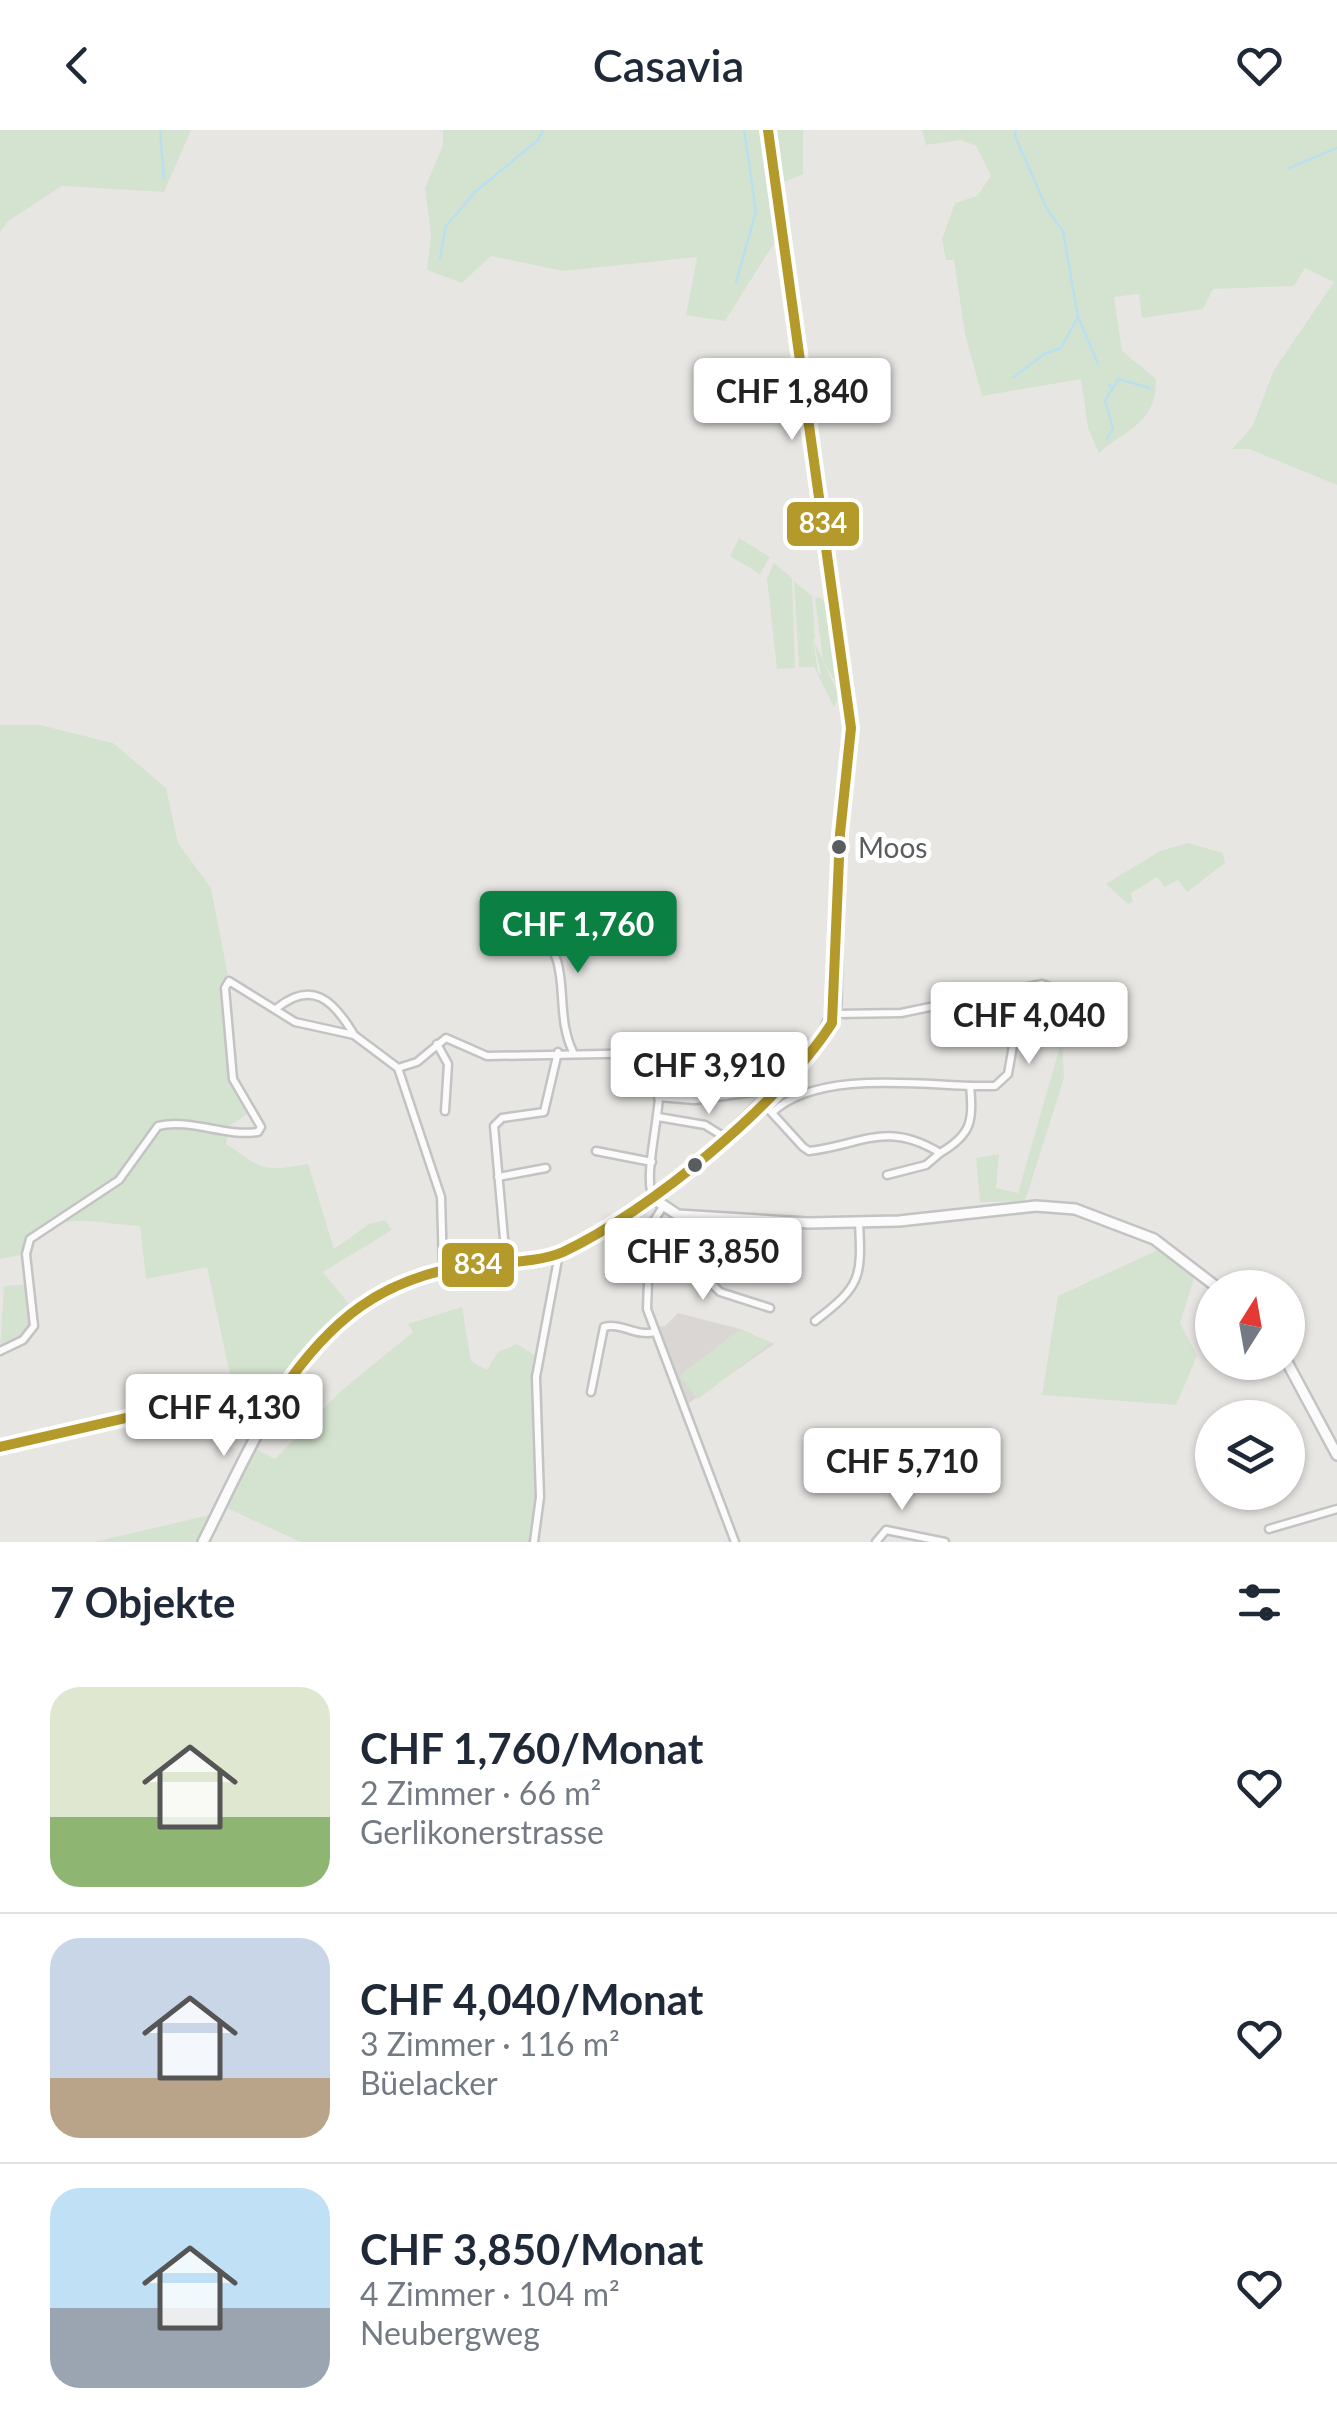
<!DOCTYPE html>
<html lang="de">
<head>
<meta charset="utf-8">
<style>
  :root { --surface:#fff; --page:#f6f6f7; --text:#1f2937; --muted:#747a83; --line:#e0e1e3; --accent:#0b8043 }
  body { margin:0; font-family:Lato,sans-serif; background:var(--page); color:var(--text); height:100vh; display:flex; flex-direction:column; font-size:38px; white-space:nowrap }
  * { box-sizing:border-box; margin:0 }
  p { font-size:32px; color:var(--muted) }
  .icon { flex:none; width:55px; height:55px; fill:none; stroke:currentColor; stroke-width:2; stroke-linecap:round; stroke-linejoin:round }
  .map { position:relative; height:1412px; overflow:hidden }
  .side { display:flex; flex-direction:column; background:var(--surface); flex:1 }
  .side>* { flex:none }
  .needle { width:65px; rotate:11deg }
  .tools { position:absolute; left:1195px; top:1140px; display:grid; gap:20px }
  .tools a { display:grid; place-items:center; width:110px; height:110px; border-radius:50%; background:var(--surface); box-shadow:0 2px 8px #0004; font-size:50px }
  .price { position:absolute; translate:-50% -85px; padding:0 22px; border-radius:10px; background:#fff; color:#222; font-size:32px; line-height:65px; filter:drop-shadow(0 2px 5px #0008) }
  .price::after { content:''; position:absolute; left:50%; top:60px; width:30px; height:22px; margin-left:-15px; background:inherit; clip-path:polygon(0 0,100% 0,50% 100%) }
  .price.on { background:var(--accent); color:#fff }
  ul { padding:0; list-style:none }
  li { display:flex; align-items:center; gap:30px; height:250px; padding:0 50px }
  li+li { border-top:2px solid var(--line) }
  li span { display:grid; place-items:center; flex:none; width:280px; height:200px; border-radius:30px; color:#555 }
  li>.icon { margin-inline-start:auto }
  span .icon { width:120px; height:120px; fill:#fffc; stroke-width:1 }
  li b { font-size:42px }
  h2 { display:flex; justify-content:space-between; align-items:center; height:120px; padding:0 50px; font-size:42px }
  header { display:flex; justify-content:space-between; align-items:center; height:130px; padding:0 50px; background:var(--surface); font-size:45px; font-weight:600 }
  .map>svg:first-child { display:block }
  .education { fill:#dad6d3 }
  .green { fill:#d4e3cf }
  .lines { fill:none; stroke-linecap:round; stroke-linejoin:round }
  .stream { stroke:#bae0ef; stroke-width:2.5 }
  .street-casing { stroke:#c4c3c4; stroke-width:11 }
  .secondary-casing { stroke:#c3c3c4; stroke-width:14 }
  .street { stroke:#fcfbfb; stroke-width:6 }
  .secondary { stroke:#fcfbfb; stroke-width:9 }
  .bus-1-casing { stroke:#fff; stroke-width:18 }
  .bus-1 { stroke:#b49a2b; stroke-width:10 }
  .bus-dot { fill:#595d60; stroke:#fff; stroke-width:4 }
  .labels { text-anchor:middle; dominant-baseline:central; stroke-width:10; stroke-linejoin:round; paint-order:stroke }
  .bus-label { font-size:28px; fill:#595d60; stroke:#fff; text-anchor:start }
  .line-badge { stroke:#fff; stroke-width:4 }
  .badge-label { font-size:28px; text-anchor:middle; font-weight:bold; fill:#fff }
</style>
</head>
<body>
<header><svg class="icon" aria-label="back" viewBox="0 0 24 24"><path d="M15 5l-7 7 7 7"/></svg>Casavia<svg class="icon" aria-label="heart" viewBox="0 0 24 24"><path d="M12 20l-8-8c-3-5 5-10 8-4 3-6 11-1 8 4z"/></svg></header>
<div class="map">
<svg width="1337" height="1412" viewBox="0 0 1337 1412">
  <rect width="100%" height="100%" fill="#e8e6e3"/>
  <polygon class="education" points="678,1183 740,1199 774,1214 686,1275 657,1197 665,1196"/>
  <g class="green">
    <polygon points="0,0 191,0 164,62 62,56 8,91 0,102"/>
    <polygon points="443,0 760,0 776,110 725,191 686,185 697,127 563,141 491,126 462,153 427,140 431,105 425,58 443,15"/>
    <polygon points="775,0 803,0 803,44 784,52"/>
    <path d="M922,0H1337V355L1249,319H1232L1252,297L1274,240L1334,152L1305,138L1294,156L1213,159L1203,179L1142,188L1139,164L1114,167L1122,221L1156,249C1157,293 1127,299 1099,323L1088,298L1081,249L982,266L965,204L954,130H946L942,109L955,73L977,66L991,46L976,16L961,10L926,15Z"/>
    <polygon points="739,408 770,427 760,444 730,426"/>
    <polygon points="774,433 792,448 795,538 777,539 767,449"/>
    <polygon points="794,451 812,466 815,509 813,509 818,543 821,545 814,511 839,565 834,577 814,537 799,537"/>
    <polygon points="819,467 828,475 839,559 823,530 815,468"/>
    <path d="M0,595H40L113,613L166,658L178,713L211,758L229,851L225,858L233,950L249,983L229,996L237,1006L228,1005L226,1014C263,1038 259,1043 308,1034L334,1119L369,1094L385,1090L392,1100L323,1142L353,1179L279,1265L234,1263L207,1137L146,1149L140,1096C95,1094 48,1076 26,1124L0,1129Z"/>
    <polygon points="1188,713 1223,723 1225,733 1187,762 1178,750 1165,757 1157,747 1131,763 1133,772 1128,774 1106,754 1160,721"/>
    <polygon points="1062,909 1064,948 1025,1071 980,1072 976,1028 999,1024 996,1058 1018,1063"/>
    <polygon points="1158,1120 1195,1145 1180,1193 1197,1226 1176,1275 1042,1265 1058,1166"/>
    <polygon points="30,1154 35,1185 30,1203 0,1221 4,1156"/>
    <polygon points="462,1177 471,1231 487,1240 498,1222 517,1214 539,1228 540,1367 534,1412 301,1412 222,1376 252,1317 275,1329 341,1261 413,1202 408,1194"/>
    <polygon points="740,1199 771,1213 698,1269 679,1246"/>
    <polygon points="218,1383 203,1412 94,1412"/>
  </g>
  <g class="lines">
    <g class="stream">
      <polyline points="160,0 164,49"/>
      <polyline points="1289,38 1337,18"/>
      <polyline points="440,128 446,96 475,62 538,10 543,0"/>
      <polyline points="736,153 756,81 744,0"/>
      <polyline points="1079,189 1098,234"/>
      <polyline points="1014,247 1044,224 1061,218 1078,187 1063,101 1047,79 1015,6 1016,0"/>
      <polyline points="1109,255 1113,258 1118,249 1150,258"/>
      <polyline points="1107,309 1113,298 1105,270 1113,258"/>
    </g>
    <g class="street-casing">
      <g id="street">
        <path d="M537,799C575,834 552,878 573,922"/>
        <path d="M277,878C312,850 333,870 353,903"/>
        <polyline points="835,884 901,883 1042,854 1055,859"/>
        <polyline points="437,914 448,934 445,981"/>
        <path d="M398,938L417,932L446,908L487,926L657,923C670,959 639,1047 654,1069"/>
        <polyline points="970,956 995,956 1008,944 1023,858"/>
        <polyline points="658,967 695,970 760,961 770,964"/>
        <path d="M762,972L803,1017L809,1021C861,1015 886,990 940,1023C971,1005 974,991 970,956C915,954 815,941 772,983"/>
        <polyline points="658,987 705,995 726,1008"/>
        <polyline points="596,1021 652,1032"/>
        <polyline points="887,1045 926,1035 940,1023"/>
        <polyline points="498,1047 546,1038"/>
        <polyline points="662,1078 650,1097 647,1179 735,1412"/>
        <polyline points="506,1131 494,996 502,988 544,982 558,922"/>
        <polyline points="648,1134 704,1146 720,1162 770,1178"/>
        <path d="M815,1191C861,1156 862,1148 859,1092"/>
        <path d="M0,1221L23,1210L34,1196L26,1124L30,1109L119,1050L158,996C191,988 224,1007 258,1002L261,997L233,949L225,858L229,851L295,892L354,905L398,938L441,1067L443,1139"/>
        <path d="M591,1262L604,1197C621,1192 636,1207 655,1202"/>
        <polyline points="1269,1399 1337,1379"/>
        <polyline points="534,1412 540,1367 536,1247 559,1124"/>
        <polyline points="876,1412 886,1400 945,1412"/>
      </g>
    </g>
    <g class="secondary-casing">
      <g id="secondary">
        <polyline points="654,1069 678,1085 808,1093 899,1091 1036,1076 1075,1079 1154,1109 1218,1158"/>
        <polyline points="1287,1232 1337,1325"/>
        <polyline points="0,1317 252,1259 279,1265"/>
        <path d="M203,1412C259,1301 305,1177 436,1141C481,1128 534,1138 577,1117C674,1069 745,989 819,913L836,875L838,733L851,598L768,0"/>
      </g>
    </g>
    <use href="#street" class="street"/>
    <use href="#secondary" class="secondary"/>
    <g class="bus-1-casing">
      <g id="bus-1">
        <path d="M279,1265C329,1191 381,1147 473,1135C500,1132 538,1133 563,1122C650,1081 780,974 832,893L840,704L851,598L768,0"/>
        <polyline points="0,1317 252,1259 279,1265"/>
      </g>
    </g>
    <use href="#bus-1" class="bus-1"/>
  </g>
  <g class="bus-dot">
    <circle cx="839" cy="717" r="9"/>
    <circle cx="695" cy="1035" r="9"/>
  </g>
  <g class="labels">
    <g class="bus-label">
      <text x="858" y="717">Moos</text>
    </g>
  </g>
  <g class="line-badge">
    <rect x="785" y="370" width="76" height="48" rx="10" fill="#b49a2b"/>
    <rect x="440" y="1111" width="76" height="48" rx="10" fill="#b49a2b"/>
  </g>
  <g class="badge-label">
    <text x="823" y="403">834</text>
    <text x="478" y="1144">834</text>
  </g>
</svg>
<div class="tools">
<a><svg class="needle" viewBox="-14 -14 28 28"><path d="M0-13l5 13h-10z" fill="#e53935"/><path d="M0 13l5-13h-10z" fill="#747a83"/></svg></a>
<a><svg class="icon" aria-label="layers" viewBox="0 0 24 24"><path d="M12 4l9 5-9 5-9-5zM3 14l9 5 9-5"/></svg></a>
</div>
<b class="price" style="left:792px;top:313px">CHF 1,840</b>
<b class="price on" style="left:578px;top:846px">CHF 1,760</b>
<b class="price" style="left:1029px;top:937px">CHF 4,040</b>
<b class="price" style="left:709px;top:987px">CHF 3,910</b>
<b class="price" style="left:703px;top:1173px">CHF 3,850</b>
<b class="price" style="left:224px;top:1329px">CHF 4,130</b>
<b class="price" style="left:902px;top:1383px">CHF 5,710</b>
</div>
<section class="side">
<h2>7 Objekte<svg class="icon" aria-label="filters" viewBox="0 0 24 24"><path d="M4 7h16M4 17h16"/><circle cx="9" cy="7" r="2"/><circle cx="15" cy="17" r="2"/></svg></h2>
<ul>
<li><span style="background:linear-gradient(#dfe7d0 65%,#8fb573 0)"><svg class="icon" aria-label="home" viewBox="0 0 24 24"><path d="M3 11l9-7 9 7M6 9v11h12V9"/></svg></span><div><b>CHF 1,760/Monat</b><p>2 Zimmer · 66 m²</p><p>Gerlikonerstrasse</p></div><svg class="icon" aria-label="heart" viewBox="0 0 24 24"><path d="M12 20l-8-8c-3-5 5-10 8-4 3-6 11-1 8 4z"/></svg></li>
<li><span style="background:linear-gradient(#c9d6e8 70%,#b9a48a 0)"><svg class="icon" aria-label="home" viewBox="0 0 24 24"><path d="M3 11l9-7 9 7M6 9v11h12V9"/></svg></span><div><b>CHF 4,040/Monat</b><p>3 Zimmer · 116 m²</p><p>Büelacker</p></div><svg class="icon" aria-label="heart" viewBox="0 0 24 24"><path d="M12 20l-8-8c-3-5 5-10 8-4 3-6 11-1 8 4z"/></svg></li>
<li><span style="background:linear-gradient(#bfe0f5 60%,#9aa5b1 0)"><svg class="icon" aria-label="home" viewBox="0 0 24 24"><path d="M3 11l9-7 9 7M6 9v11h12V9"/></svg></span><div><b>CHF 3,850/Monat</b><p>4 Zimmer · 104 m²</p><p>Neubergweg</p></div><svg class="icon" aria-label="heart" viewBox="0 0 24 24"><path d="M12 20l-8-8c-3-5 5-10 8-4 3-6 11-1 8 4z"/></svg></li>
</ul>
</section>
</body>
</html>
